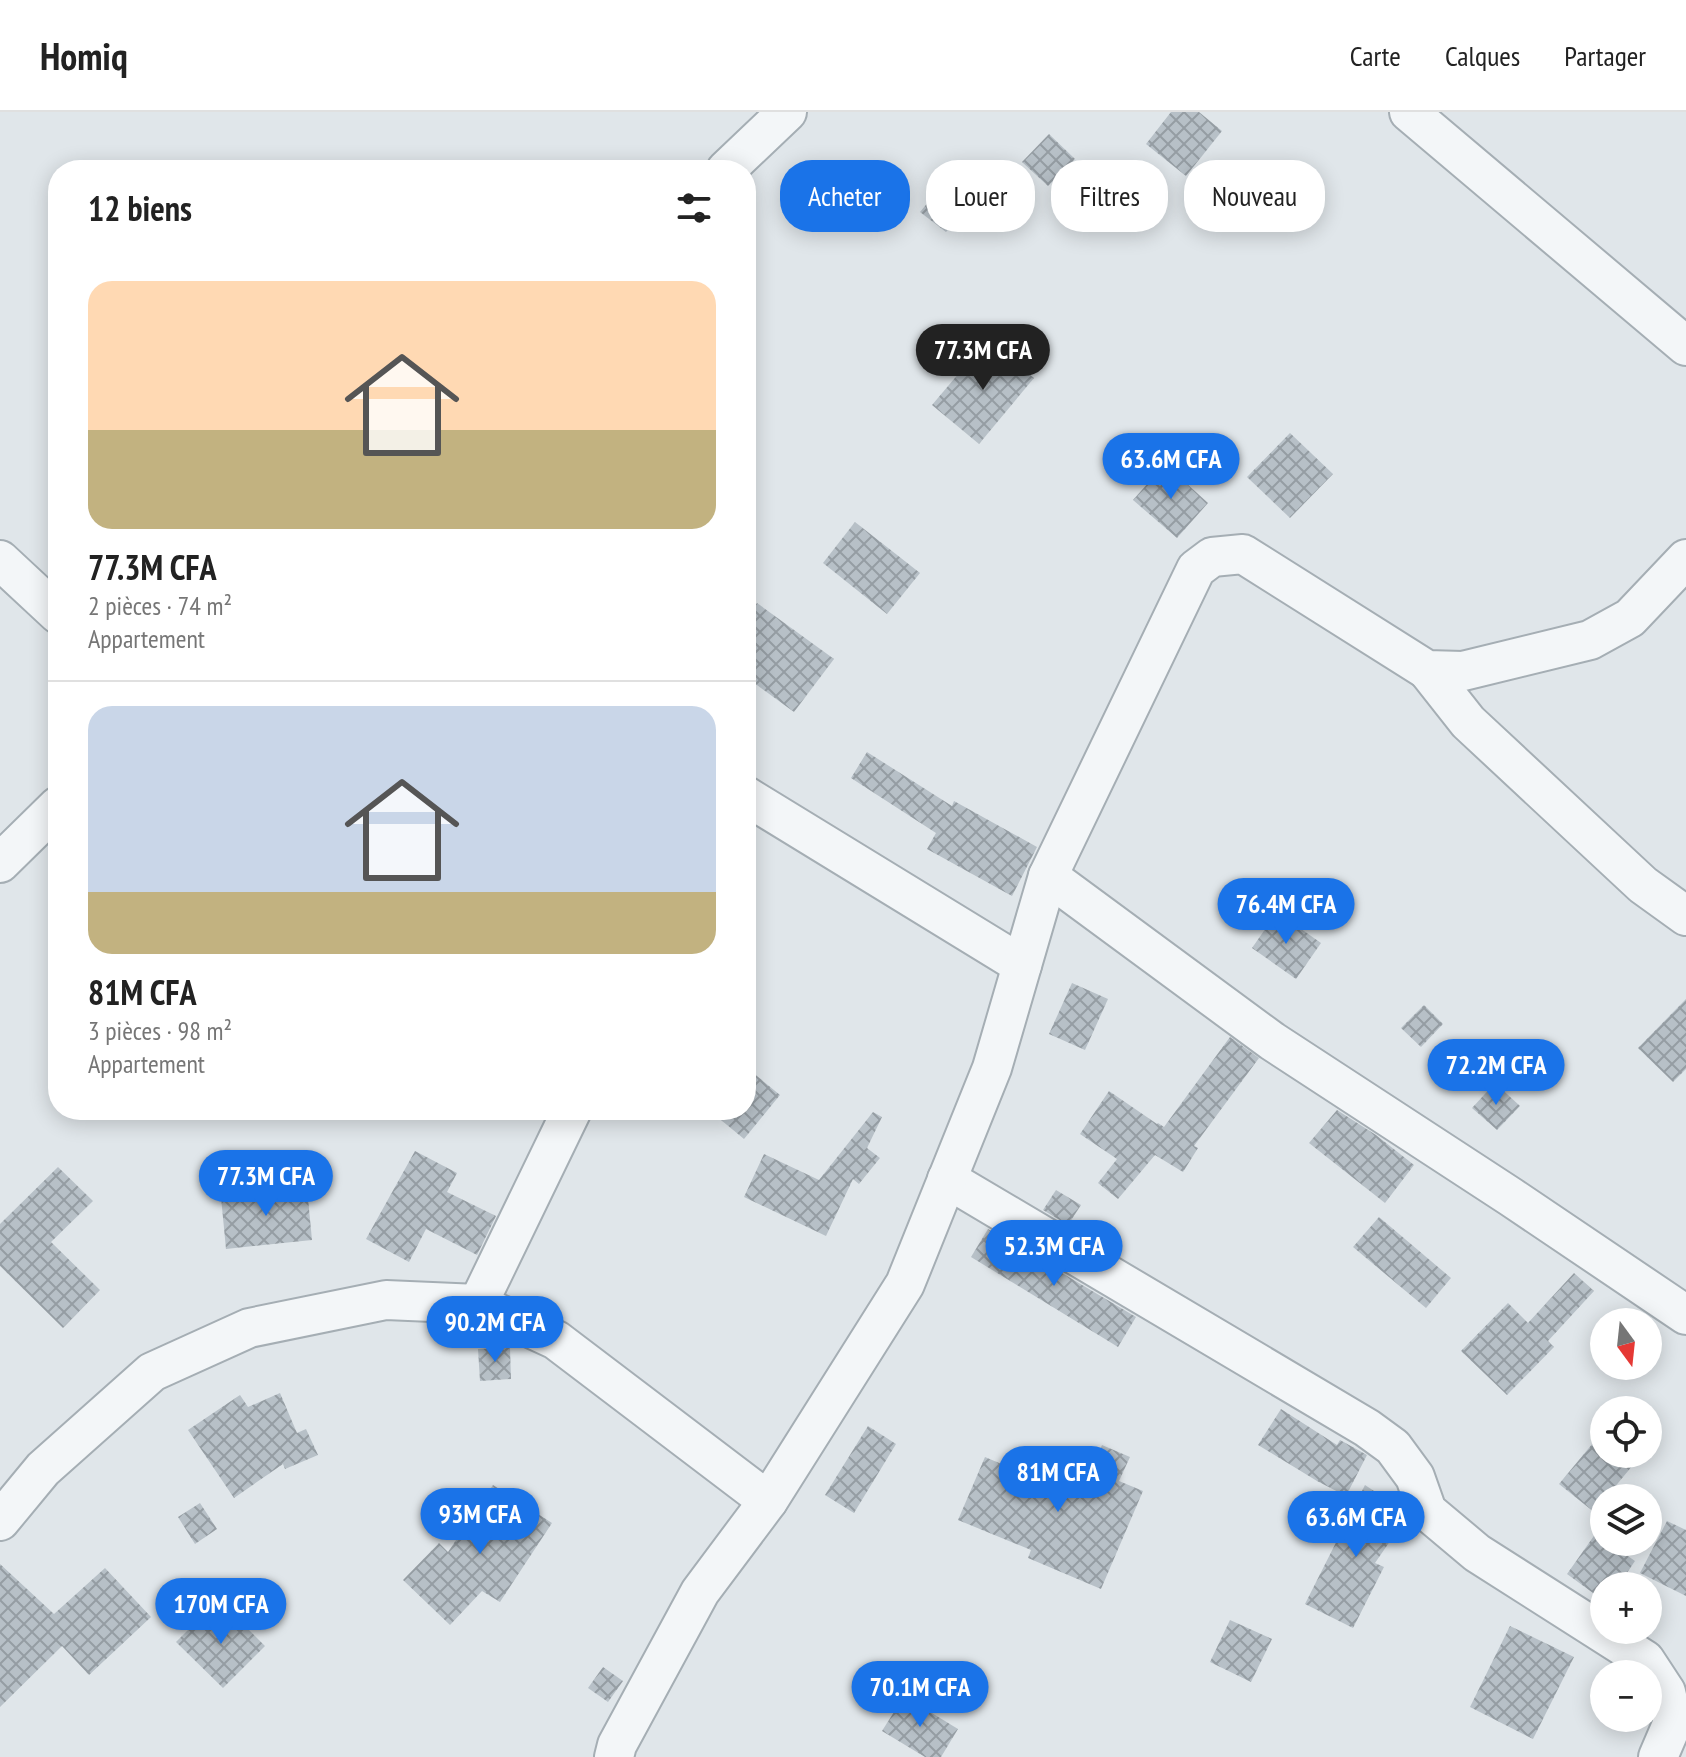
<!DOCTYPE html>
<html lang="fr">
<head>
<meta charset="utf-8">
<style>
  :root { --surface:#fff; --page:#f2f2f2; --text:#222; --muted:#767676; --line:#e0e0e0; --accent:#1a73e8 }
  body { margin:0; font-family:"PT Sans Narrow",sans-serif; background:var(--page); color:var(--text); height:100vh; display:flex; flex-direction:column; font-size:30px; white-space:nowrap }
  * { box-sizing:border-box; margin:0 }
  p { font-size:26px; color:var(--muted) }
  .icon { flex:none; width:44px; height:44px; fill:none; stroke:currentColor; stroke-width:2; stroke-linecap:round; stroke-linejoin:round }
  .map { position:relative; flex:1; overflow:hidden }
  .sheet { position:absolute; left:48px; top:48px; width:708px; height:960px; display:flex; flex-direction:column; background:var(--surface); border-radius:32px; box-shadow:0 4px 20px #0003 }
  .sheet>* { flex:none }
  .hud { position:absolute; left:780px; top:48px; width:760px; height:72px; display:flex; gap:16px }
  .needle { width:52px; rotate:165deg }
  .buttons { position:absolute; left:1590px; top:1196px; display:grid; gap:16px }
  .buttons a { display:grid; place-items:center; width:72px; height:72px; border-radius:50%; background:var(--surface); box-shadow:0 4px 20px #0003; font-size:40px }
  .price { position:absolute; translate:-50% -68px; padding:0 18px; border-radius:28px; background:var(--accent); color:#fff; font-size:26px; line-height:52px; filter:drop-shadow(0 2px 4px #0008) }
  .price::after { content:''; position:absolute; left:50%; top:48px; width:24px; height:18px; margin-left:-12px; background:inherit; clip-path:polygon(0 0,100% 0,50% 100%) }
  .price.selected { background:#222; color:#fff }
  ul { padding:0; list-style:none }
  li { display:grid; align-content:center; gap:16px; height:424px; padding:0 40px }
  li+li { border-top:2px solid var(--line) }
  li span { display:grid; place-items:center; height:248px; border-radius:24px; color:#555 }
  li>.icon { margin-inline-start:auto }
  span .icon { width:144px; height:144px; fill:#fffc; stroke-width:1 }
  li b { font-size:34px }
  h2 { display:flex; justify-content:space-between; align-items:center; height:96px; padding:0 40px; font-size:34px }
  .chip { padding:0 28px; border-radius:32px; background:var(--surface); box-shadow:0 4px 20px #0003; font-size:28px; line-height:72px }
  .chip.selected { background:var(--accent); color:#fff }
  header { display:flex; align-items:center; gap:48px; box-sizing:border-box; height:112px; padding:0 40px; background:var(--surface); border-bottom:2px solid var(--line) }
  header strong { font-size:38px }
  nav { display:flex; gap:44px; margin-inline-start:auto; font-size:28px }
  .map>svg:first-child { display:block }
  .building { fill:url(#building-cross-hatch) }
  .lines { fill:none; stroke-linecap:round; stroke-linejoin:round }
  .minor-casing { stroke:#a5aeb4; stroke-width:42 }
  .minor { stroke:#f3f6f8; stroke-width:38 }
</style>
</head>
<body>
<header>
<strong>Homiq</strong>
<nav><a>Carte</a><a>Calques</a><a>Partager</a></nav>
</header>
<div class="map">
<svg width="1686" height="1645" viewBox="0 0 1686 1645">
  <defs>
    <pattern id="building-cross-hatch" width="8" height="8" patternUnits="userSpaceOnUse" patternTransform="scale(2)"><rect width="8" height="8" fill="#b7c0c7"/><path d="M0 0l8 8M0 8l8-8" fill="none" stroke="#959da3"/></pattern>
  </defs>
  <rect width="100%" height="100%" fill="#e0e6ea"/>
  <g class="building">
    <polygon points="1171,0 1199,0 1222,19 1186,64 1146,32"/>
    <polygon points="1049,22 1075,47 1048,74 1022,50"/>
    <polygon points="959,53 985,74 946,120 920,100"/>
    <polygon points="987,228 1034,266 979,332 932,293"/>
    <polygon points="1290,321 1333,362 1290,406 1247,365"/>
    <polygon points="1165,352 1208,391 1177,426 1133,388"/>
    <polygon points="855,410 920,461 887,502 823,451"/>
    <polygon points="757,491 834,547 794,600 746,565 746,506"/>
    <polygon points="867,640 952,694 954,689 1037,735 1012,784 927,737 936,721 851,666"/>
    <polygon points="1277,800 1321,831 1296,867 1252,836"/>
    <polygon points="1072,871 1108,887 1085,938 1049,922"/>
    <polygon points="1686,887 1686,957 1673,970 1638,936"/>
    <polygon points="1424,893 1443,912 1421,935 1401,916"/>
    <polygon points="1230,925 1259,946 1194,1034 1198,1036 1183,1060 1155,1043 1118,1087 1098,1071 1117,1047 1080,1022 1109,979 1157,1012 1158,1011 1164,1015"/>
    <polygon points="746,955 780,983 744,1027 709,998 746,998"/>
    <polygon points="1495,971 1520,994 1497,1018 1472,996"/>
    <polygon points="1337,998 1376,1023 1414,1053 1385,1091 1309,1031"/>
    <polygon points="873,1000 882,1005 867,1036 880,1046 859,1072 853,1067 826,1124 744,1085 764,1042 819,1068"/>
    <polygon points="415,1039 457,1061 447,1080 496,1104 477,1143 426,1117 409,1150 366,1127"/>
    <polygon points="58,1055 93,1089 51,1130 100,1178 63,1216 0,1154 0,1112"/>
    <polygon points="307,1076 312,1128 226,1137 221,1085"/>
    <polygon points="1056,1078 1081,1093 1068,1113 1043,1098"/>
    <polygon points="1379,1105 1451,1166 1426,1196 1353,1135"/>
    <polygon points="988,1117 1136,1205 1118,1235 971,1145"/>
    <polygon points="1574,1161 1594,1179 1548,1229 1554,1235 1507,1283 1461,1239 1508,1191 1528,1211"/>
    <polygon points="510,1236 511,1267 480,1269 478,1237"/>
    <polygon points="280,1281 297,1321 306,1317 318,1343 285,1357 283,1352 234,1386 188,1318 240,1283 248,1295"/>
    <polygon points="1281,1297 1337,1333 1340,1328 1367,1343 1346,1384 1317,1369 1258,1333"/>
    <polygon points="868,1314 896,1332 854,1401 825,1383"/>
    <polygon points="1598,1325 1604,1330 1604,1342 1619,1342 1633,1353 1594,1400 1559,1372"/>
    <polygon points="1102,1333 1130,1345 1119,1369 1143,1379 1101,1477 1028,1446 1031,1438 958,1408 985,1345 1058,1376 1069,1348 1091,1358"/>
    <polygon points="493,1373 552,1411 500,1490 482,1479 450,1513 403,1468 439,1431 448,1440"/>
    <polygon points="1365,1373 1404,1399 1406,1406 1375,1451 1384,1455 1353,1516 1305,1492"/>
    <polygon points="200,1391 217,1417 195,1432 178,1405"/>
    <polygon points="1667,1409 1686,1418 1686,1484 1640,1461"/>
    <polygon points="1596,1421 1604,1427 1604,1430 1608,1430 1635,1449 1618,1474 1604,1474 1604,1489 1567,1462"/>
    <polygon points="0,1452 54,1502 105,1456 151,1505 89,1563 62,1534 0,1595"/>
    <polygon points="207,1499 220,1511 232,1501 265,1534 223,1576 176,1530"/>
    <polygon points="1230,1508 1272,1527 1251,1570 1210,1550"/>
    <polygon points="1510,1514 1574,1545 1533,1627 1470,1595"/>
    <polygon points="603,1555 623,1569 608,1590 588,1576"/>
    <polygon points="904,1584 958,1617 941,1645 925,1645 882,1619"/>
  </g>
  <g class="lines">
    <g class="minor-casing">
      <g id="minor">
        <polyline points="1409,0 1686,234"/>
        <polyline points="726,58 787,0"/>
        <polyline points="0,448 58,502"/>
        <polyline points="1427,558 1468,610 1643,773 1686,804"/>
        <polyline points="746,684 1022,853"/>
        <polyline points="0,751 58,694"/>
        <polyline points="1048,764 1272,929 1511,1085 1686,1203"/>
        <polyline points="947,1067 1367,1316 1393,1335 1415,1365 1427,1399 1477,1441 1645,1548 1666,1580 1673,1610 1658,1645"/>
        <polyline points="478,1192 572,998"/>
        <polyline points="0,1409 43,1357 152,1260 249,1216 386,1188 478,1192 556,1228 768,1389"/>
        <polyline points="614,1645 617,1633 700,1480 768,1389 905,1172 992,956 1048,764 1196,457 1212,445 1243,442 1427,558 1463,559 1590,528 1630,506 1686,447"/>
      </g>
    </g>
    <use href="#minor" class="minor"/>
  </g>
</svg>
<div class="buttons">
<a><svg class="needle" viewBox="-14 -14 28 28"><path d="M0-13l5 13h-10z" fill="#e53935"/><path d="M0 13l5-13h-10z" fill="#767676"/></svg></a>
<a><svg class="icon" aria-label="locate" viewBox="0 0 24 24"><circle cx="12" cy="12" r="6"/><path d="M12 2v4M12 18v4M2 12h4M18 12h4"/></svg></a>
<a><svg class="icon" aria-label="layers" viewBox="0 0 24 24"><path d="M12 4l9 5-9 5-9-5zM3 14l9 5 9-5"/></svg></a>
<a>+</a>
<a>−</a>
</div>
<b class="price selected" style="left:983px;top:280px">77.3M CFA</b>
<b class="price" style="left:1171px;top:389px">63.6M CFA</b>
<b class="price" style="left:1286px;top:834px">76.4M CFA</b>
<b class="price" style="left:1496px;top:995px">72.2M CFA</b>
<b class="price" style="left:266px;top:1106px">77.3M CFA</b>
<b class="price" style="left:1054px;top:1176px">52.3M CFA</b>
<b class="price" style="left:495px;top:1252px">90.2M CFA</b>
<b class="price" style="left:1058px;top:1402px">81M CFA</b>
<b class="price" style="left:480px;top:1444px">93M CFA</b>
<b class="price" style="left:1356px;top:1447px">63.6M CFA</b>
<b class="price" style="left:221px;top:1534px">170M CFA</b>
<b class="price" style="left:920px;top:1617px">70.1M CFA</b>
<div class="hud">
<a class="chip selected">Acheter</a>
<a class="chip">Louer</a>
<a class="chip">Filtres</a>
<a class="chip">Nouveau</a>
</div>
<section class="sheet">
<h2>12 biens<svg class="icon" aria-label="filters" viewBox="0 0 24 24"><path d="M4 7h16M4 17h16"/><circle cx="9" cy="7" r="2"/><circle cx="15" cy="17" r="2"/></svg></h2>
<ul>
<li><span style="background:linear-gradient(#ffd9b3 60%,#c2b280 0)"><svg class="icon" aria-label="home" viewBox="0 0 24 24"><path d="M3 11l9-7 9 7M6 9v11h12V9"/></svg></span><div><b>77.3M CFA</b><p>2 pièces · 74 m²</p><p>Appartement</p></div></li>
<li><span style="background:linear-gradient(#c9d6e8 75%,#c2b280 0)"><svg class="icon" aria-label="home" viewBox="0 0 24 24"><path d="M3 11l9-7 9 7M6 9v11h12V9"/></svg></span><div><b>81M CFA</b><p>3 pièces · 98 m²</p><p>Appartement</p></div></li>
</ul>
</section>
</div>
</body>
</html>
